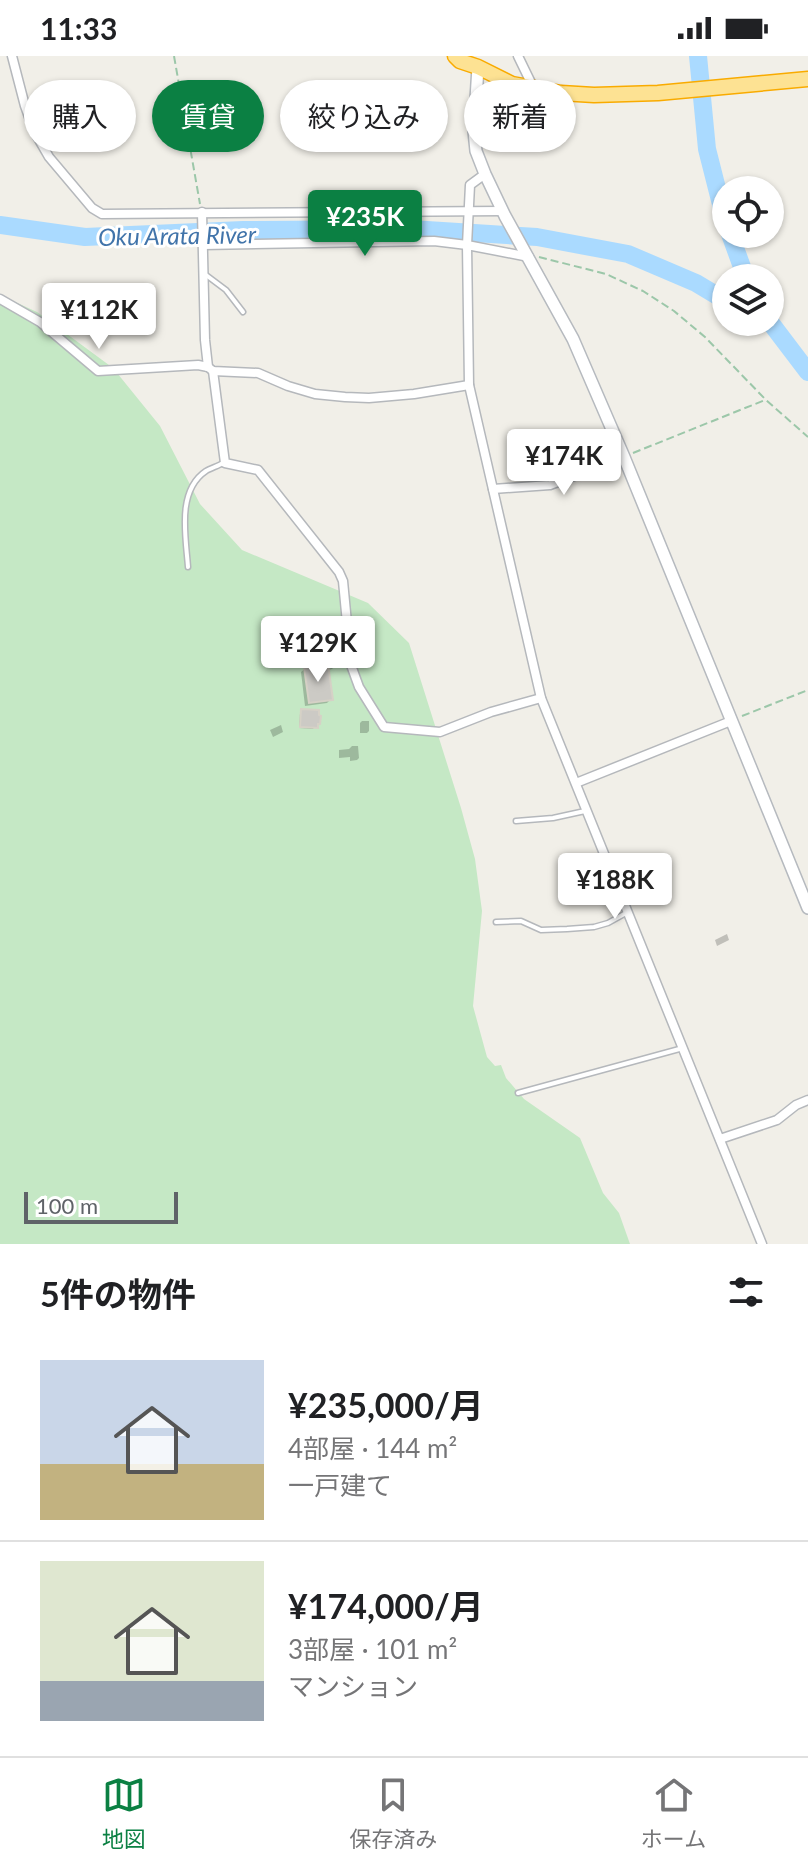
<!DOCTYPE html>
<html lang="ja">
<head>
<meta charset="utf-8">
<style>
  :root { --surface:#fff; --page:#f6f6f6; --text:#202124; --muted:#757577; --line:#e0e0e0; --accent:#0b8043 }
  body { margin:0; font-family:Lato,"Noto Sans JP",sans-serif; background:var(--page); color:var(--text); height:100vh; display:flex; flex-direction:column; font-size:30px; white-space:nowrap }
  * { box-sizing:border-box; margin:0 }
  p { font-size:26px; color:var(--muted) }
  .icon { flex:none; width:44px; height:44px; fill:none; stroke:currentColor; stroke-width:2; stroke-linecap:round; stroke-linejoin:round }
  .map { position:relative; height:1188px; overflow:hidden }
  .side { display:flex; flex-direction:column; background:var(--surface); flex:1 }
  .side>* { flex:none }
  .hud { position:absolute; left:24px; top:24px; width:760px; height:72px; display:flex; gap:16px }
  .buttons { position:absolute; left:712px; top:120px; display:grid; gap:16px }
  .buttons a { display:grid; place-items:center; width:72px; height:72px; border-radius:50%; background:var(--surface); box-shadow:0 2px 6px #0004; font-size:40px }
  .scale { position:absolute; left:24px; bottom:20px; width:154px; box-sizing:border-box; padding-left:8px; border:4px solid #5f6368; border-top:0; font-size:22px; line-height:28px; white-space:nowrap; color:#5f6368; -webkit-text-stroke:6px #fff; paint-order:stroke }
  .price { position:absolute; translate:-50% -68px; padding:0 18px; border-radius:8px; background:#fff; color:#222; font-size:26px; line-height:52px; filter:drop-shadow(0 2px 4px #0008) }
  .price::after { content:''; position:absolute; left:50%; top:48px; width:24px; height:18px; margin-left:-12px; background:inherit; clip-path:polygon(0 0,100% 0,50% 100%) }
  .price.on { background:var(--accent); color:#fff }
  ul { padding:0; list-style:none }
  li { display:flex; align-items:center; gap:24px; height:200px; padding:0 40px }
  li+li { border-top:2px solid var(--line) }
  li span { display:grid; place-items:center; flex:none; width:224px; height:160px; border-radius:0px; color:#555 }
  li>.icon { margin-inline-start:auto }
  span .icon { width:96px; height:96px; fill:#fffc; stroke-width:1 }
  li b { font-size:34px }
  h2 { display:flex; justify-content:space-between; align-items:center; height:96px; padding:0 40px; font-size:34px }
  .pill { padding:0 28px; border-radius:36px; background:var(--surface); box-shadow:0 2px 6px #0004; font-size:28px; line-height:72px }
  .pill.on { background:var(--accent); color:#fff }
  .status { display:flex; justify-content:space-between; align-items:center; height:56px; padding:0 40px; background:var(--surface); direction:ltr }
  .status svg { height:22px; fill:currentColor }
  .dock { display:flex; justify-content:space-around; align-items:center; height:112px; border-top:2px solid var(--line); background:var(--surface); font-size:22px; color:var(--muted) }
  .dock a { display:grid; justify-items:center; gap:4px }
  .dock .on { color:var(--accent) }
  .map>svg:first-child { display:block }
  .green { fill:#c5e8c5 }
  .shadow { fill:#0003 }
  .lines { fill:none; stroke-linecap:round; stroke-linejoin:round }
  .river { stroke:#aadaff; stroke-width:18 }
  .building { fill:#cccac5; stroke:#d6d1c6; stroke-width:2 }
  .lane-casing { stroke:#b5b8bc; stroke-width:7 }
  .street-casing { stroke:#b5b8bc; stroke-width:11 }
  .secondary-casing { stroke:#b6babf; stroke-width:14 }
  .highway-casing { stroke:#f9ab00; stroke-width:17 }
  .path { stroke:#9cc7a9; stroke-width:2; stroke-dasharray:8 4; stroke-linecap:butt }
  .lane { stroke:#fff; stroke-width:4 }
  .street { stroke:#fff; stroke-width:8 }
  .secondary { stroke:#fff; stroke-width:11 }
  .highway { stroke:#fde293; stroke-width:14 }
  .labels { text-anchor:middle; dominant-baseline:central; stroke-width:6; stroke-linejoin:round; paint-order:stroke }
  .water-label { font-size:24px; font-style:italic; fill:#4174aa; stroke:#fff }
</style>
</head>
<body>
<div class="status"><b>11:33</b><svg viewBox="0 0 49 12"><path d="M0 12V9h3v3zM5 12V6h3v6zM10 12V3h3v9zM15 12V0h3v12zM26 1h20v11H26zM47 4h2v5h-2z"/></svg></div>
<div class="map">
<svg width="808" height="1188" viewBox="0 0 808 1188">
  <rect width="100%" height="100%" fill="#f1efe8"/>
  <polygon class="green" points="0,239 37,256 113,312 160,370 200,448 242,494 368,547 409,587 461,752 475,803 482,855 473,950 487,1001 495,1010 501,1009 506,1022 524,1043 580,1082 603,1137 619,1157 630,1188 0,1188"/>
  <g class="shadow">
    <polygon points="329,588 336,609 332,613 327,614 331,643 327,647 305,650 301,616 306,612 305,600 309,596 325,595 325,592"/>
    <polygon points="302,655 318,667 313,673 299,672 300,657"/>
    <polygon points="362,665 369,665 369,675 367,677 360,677 360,667"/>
    <polygon points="281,669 283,676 273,681 270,674"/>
    <polygon points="352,690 358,690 359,702 357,704 350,705 350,701 339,702 339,694 349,693"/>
    <polygon points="727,878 729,884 717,890 715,884"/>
  </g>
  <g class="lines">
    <g class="river">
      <polyline points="698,0 707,93 726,168"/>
      <polyline points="0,169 85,181 243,174 411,173 537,181 628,198 696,227 726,245"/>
      <polyline points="730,178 746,222"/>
      <polyline points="770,266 808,316"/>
    </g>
  </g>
  <g class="building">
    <polygon points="327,568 331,580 318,584 314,572"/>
    <polygon points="336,585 338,610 331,611 330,604 322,604 322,609 309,610 308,594 328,593 328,586"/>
    <polygon points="328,608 333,644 309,647 304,611"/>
    <polygon points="301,653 319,654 319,659 321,660 320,668 318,668 318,672 300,671"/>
  </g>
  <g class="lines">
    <g class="lane-casing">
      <g id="lane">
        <polyline points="206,219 226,234 243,256"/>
        <path d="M188,511C186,482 176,435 206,415C211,412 218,410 223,407"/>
        <polyline points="516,765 553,762 585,755"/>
        <polyline points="496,866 521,865 541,874 567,873 594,871 608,867 626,857"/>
        <polyline points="518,1037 683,992"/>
      </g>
    </g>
    <g class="street-casing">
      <g id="street">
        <polyline points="12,0 25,50 34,75 49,101 92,152 102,158 503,155"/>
        <polyline points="518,0 534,33"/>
        <polyline points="485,118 470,129 467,189 469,329 541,642 762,1188"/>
        <polyline points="202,156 205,284 208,311"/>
        <polyline points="203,189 434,185 467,189 529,201"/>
        <polyline points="0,243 40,266 98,315 198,309 208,311 213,315 258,317 288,330 315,338 345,341 369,342 414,338 469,329"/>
        <polyline points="213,315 225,407 258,414 339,516 343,525 351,609 359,631 384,671 440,676 491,656 541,642"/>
        <polyline points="493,433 550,429 624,401"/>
        <polyline points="576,727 731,665"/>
        <polyline points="720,1083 777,1064 796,1049 808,1044"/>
      </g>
    </g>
    <g class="secondary-casing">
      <polyline id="secondary" points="478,11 474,75 476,95 485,118 505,160 573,283 624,401 808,852"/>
    </g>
    <g class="highway-casing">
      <polyline id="highway" points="455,0 460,5 478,11 512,28 561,37 594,39 658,37 808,23"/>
    </g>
    <g class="path">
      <polyline points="174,0 200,148"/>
      <polyline points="539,201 606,218 643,235 674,255 705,281 766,344 808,381"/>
      <polyline points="633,397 765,344"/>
      <polyline points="742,660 808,634"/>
    </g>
    <use href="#lane" class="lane"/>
    <use href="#street" class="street"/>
    <use href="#secondary" class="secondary"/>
    <use href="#highway" class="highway"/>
  </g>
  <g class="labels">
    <g class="water-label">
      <text transform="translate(177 179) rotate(-1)">Oku Arata River</text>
    </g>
  </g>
</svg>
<div class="buttons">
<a><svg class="icon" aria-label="locate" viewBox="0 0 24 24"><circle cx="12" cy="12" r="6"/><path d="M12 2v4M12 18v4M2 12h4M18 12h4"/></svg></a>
<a><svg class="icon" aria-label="layers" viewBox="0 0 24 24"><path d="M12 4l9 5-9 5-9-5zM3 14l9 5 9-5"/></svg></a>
</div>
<div class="scale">100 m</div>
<b class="price on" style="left:365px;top:202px">¥235K</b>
<b class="price" style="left:99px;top:295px">¥112K</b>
<b class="price" style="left:564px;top:441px">¥174K</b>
<b class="price" style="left:318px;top:628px">¥129K</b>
<b class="price" style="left:615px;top:865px">¥188K</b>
<div class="hud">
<a class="pill">購入</a>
<a class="pill on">賃貸</a>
<a class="pill">絞り込み</a>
<a class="pill">新着</a>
</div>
</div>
<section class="side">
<h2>5件の物件<svg class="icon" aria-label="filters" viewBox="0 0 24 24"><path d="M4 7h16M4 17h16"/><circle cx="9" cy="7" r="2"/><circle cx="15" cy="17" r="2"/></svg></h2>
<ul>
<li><span style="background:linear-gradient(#c9d6e8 65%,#c2b280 0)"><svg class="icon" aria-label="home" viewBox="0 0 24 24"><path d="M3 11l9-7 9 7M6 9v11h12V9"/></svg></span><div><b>¥235,000/月</b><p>4部屋 · 144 m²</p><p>一戸建て</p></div></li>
<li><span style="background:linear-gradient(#dfe7d0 75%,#9aa5b1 0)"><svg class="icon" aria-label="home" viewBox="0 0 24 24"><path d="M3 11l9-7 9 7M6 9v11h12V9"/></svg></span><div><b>¥174,000/月</b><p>3部屋 · 101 m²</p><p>マンション</p></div></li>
</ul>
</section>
<nav class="dock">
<a class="on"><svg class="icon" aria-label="map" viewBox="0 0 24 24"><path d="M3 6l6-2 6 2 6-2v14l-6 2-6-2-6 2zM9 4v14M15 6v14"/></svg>地図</a>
<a><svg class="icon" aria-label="saved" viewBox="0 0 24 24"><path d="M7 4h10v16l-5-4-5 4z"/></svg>保存済み</a>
<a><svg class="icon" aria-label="home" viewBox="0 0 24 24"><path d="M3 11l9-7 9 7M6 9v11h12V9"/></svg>ホーム</a>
</nav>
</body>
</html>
